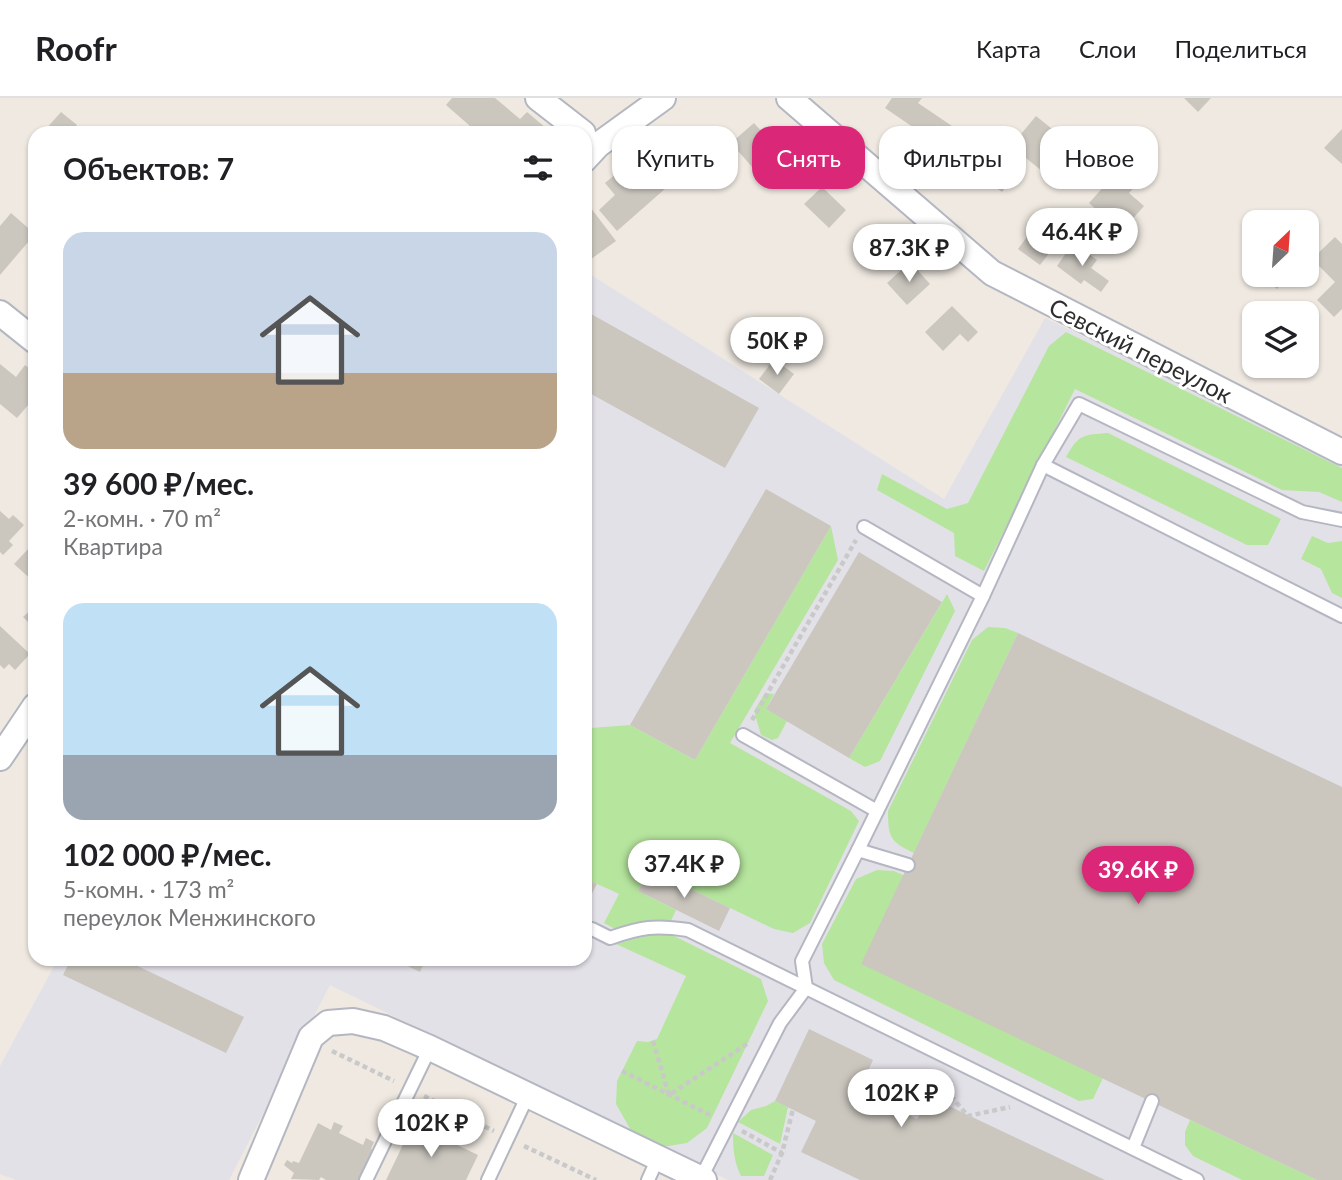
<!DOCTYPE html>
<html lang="ru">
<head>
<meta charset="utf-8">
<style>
  :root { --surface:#fff; --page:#f2f2f2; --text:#202124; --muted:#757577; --line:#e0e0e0; --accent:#db2777 }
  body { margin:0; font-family:Lato,sans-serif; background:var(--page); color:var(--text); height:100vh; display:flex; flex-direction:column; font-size:26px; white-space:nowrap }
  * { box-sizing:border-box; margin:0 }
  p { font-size:23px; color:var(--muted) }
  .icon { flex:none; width:38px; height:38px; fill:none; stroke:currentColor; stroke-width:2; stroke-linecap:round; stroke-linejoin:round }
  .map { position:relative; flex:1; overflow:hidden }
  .drawer { position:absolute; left:28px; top:28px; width:564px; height:840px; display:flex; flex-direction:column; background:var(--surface); border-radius:21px; box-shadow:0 2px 5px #0004 }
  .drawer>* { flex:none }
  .banner { position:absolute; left:612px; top:28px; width:623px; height:63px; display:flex; gap:14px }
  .needle { width:46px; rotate:25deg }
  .buttons { position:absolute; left:1242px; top:112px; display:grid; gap:14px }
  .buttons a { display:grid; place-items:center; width:77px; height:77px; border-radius:14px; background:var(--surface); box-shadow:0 2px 5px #0004; font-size:35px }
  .price { position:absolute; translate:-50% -60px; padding:0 16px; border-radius:24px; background:#fff; color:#222; font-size:23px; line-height:46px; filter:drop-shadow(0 2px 4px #0008) }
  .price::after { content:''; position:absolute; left:50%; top:42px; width:21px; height:16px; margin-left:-10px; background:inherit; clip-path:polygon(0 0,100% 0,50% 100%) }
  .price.selected { background:var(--accent); color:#fff }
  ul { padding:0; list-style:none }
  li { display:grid; align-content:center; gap:14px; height:371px; padding:0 35px }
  li span { display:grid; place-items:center; height:217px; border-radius:21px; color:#555 }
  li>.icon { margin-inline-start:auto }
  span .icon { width:126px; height:126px; fill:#fffc; stroke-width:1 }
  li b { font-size:30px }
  h2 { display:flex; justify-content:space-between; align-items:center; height:84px; padding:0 35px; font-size:30px }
  .pill { padding:0 24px; border-radius:21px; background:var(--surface); box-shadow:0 2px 5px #0004; font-size:24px; line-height:63px }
  .pill.selected { background:var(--accent); color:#fff }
  header { display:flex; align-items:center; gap:42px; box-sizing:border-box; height:98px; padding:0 35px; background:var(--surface); border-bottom:2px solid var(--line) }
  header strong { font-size:33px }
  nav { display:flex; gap:38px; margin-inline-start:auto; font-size:24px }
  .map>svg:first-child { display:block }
  .industrial { fill:#e3e1e8 }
  .green { fill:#b6e59e }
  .building { fill:#cbc7bf }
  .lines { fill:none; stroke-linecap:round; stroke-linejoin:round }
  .service-casing { stroke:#b4b7c1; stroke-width:16 }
  .minor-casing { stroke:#b4b7c1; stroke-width:28 }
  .path { stroke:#c9c9c9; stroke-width:4.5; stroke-dasharray:5 3.5; stroke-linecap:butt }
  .service { stroke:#fff; stroke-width:12 }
  .minor { stroke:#fff; stroke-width:24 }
  .labels { text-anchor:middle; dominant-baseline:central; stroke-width:6; stroke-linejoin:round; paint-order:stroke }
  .street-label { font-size:24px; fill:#2e2e2e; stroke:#fff }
</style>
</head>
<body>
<header>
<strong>Roofr</strong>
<nav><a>Карта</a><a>Слои</a><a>Поделиться</a></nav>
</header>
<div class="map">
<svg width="1342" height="1082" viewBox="0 0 1342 1082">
  <rect width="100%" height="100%" fill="#efe9e1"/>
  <polygon class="industrial" points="585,173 944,401 1045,220 1342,361 1342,1082 728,1082 330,887 229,1082 16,1082 0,1076 0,968 58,861 584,861"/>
  <g class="green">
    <polygon points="1066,234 1342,370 1342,404 1319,394 1282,392 1075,291 984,473 955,458 954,435 877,392 882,376 947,411 968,405 1049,248"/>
    <path d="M1108,335L1281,421L1268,447H1247L1066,359C1079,336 1083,337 1108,335Z"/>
    <path d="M831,428L838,462L730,645L851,713L859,723L810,825L793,835L774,831L649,771L638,793L676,812L671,823C651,822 634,824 615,831L604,825L619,796C607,790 596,786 585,780L584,635L591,630L630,627L695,662Z"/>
    <polygon points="1312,438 1328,445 1342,443 1342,500 1332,495 1321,471 1301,461"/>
    <polygon points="947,496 955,513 880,663 865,669 849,660"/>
    <path d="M988,529L1005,530L1018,535L914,755C890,744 888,739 888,713L972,542Z"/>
    <polygon points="765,595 774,596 766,611 787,623 778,640 772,642 761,637 754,613"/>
    <polygon points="877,772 894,773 903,777 1103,980 1093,1001 1079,1003 834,882 824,865 822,846 856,781"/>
    <polygon points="664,833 761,881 768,903 707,1030 687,1045 662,1049 633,1036 616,1006 617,983 637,943 648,944 657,941 686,878 616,846"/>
    <polygon points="775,1003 788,1009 780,1046 738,1024 751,1012 766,1008"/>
    <polygon points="1190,1022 1317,1082 1242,1082 1193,1058 1185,1047 1185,1034"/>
    <path d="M733,1035L773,1057L764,1078H741C734,1064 733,1051 733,1035Z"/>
  </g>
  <g class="building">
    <polygon points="452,0 495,0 520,21 527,14 552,35 478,35 446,7"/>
    <polygon points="892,0 922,0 918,5 952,28 939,47 885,10"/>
    <polygon points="1184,0 1211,0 1198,14"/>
    <polygon points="61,14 77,27 71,35 49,35 45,32"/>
    <polygon points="1036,18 1077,51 1052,81 1011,48"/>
    <polygon points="754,25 784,59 790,53 797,61 768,87 731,45"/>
    <polygon points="1342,31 1342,66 1324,50"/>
    <polygon points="988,35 1025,62 1002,94 965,67"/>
    <polygon points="1124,66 1141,82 1129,95 1144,108 1121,134 1089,105"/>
    <polygon points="646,68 666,90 617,133 599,112 615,97 605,85 618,74 627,84"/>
    <polygon points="822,89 846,112 829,130 804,106"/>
    <polygon points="584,101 616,143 587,164 584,161"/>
    <polygon points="1048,111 1070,128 1040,167 1018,151"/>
    <polygon points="11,115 35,136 0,177 0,128"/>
    <polygon points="1335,139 1342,146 1342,211 1334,219 1317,202 1335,184 1312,161"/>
    <polygon points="1073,145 1097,162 1091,170 1109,183 1101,194 1084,182 1081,186 1057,168"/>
    <polygon points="910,164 930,186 907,207 887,185"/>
    <polygon points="1261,177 1290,177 1277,191"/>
    <polygon points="952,208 978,234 968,244 960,236 943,253 925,234"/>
    <polygon points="584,212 759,310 725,370 584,292"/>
    <polygon points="774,261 794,276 779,296 759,281"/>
    <polygon points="0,266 16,279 25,267 35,275 35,299 17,320 0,306"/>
    <polygon points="766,391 831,428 695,662 630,627"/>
    <polygon points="0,413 9,421 13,417 24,427 9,443 13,447 3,457 0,454"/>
    <polygon points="30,449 35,454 35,485 14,466"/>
    <polygon points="859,454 942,504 849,660 766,611"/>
    <polygon points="35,508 35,531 23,519"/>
    <polygon points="0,528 30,556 15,572 9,566 4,571 0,567"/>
    <polygon points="1018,535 1342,689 1342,1082 1317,1082 861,866"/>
    <polygon points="649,771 730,810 719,833 638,793"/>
    <polygon points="584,780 597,786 584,811"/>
    <polygon points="71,861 123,861 244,919 226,955 63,877"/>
    <polygon points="393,861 426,861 420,874"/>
    <polygon points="809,931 873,962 859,993 917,1021 930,999 1105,1082 860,1082 801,1054 816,1023 775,1003"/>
    <polygon points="334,1024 343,1028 339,1035 363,1047 366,1040 374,1044 371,1051 374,1052 359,1082 326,1082 321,1079 319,1082 291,1081 294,1075 284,1067 287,1062 292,1065 293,1063 299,1065 318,1025 331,1032"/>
    <polygon points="413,1026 478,1057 466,1082 386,1082"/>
  </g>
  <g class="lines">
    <g class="service-casing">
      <g id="service">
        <polyline points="1043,367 1342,518"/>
        <polyline points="864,429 983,498"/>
        <polyline points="743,637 877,713"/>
        <polyline points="858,752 908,767"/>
        <path d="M592,831L610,840C641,829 655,827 688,832L1197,1082"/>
        <polyline points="1133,1050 1152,1003"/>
        <polyline points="701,1080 780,925 806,890 802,863 858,752 983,498 1043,367 1079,306 1302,414 1342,422"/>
        <polyline points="366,1082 430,950"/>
        <polyline points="488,1082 528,997"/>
        <polyline points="648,1082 658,1060"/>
      </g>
    </g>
    <g class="minor-casing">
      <g id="minor">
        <polyline points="538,0 583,35"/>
        <polyline points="789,0 992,175 1342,354"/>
        <polyline points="584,62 598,47 663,0"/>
        <polyline points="0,215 35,243"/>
        <polyline points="0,660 35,608"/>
        <polyline points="251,1082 311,939 328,925 353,923 384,930 430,950 704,1082"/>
      </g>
    </g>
    <g class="path">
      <polyline points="752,622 856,442"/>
      <polyline points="653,943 669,997 750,944"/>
      <polyline points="332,953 394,983"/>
      <polyline points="929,972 968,1018 1010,1009"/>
      <polyline points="622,973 712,1018"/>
      <polyline points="424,998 494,1033"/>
      <polyline points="742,1033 782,1055"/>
      <polyline points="524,1048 596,1082"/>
      <polyline points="770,1082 782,1055 793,1011"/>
    </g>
    <use href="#service" class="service"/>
    <use href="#minor" class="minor"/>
  </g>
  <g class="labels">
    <g class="street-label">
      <text transform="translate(1141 252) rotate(27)">Севский переулок</text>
    </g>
  </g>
</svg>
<div class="buttons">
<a><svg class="needle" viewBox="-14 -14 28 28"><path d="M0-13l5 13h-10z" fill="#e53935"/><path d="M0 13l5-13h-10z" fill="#757577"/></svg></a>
<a><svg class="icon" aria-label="layers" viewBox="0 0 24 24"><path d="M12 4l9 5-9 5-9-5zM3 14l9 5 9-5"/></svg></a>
</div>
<b class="price" style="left:1082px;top:170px">46.4K ₽</b>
<b class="price" style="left:909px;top:186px">87.3K ₽</b>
<b class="price" style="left:777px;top:279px">50K ₽</b>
<b class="price" style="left:684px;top:802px">37.4K ₽</b>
<b class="price selected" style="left:1138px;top:808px">39.6K ₽</b>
<b class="price" style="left:901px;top:1031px">102K ₽</b>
<b class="price" style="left:431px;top:1061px">102K ₽</b>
<div class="banner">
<a class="pill">Купить</a>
<a class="pill selected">Снять</a>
<a class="pill">Фильтры</a>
<a class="pill">Новое</a>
</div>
<section class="drawer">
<h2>Объектов: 7<svg class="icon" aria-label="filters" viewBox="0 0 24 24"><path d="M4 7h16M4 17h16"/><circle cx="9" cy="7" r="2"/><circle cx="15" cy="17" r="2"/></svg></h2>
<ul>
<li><span style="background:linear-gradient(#c9d6e8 65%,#b9a48a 0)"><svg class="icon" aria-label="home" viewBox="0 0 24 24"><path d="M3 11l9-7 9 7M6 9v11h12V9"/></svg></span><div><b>39 600 ₽/мес.</b><p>2-комн. · 70 m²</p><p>Квартира</p></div></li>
<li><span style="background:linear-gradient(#bfe0f5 70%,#9aa5b1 0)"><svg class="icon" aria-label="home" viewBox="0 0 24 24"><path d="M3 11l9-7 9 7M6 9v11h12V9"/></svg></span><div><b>102 000 ₽/мес.</b><p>5-комн. · 173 m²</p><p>переулок Менжинского</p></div></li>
</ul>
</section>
</div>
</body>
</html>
